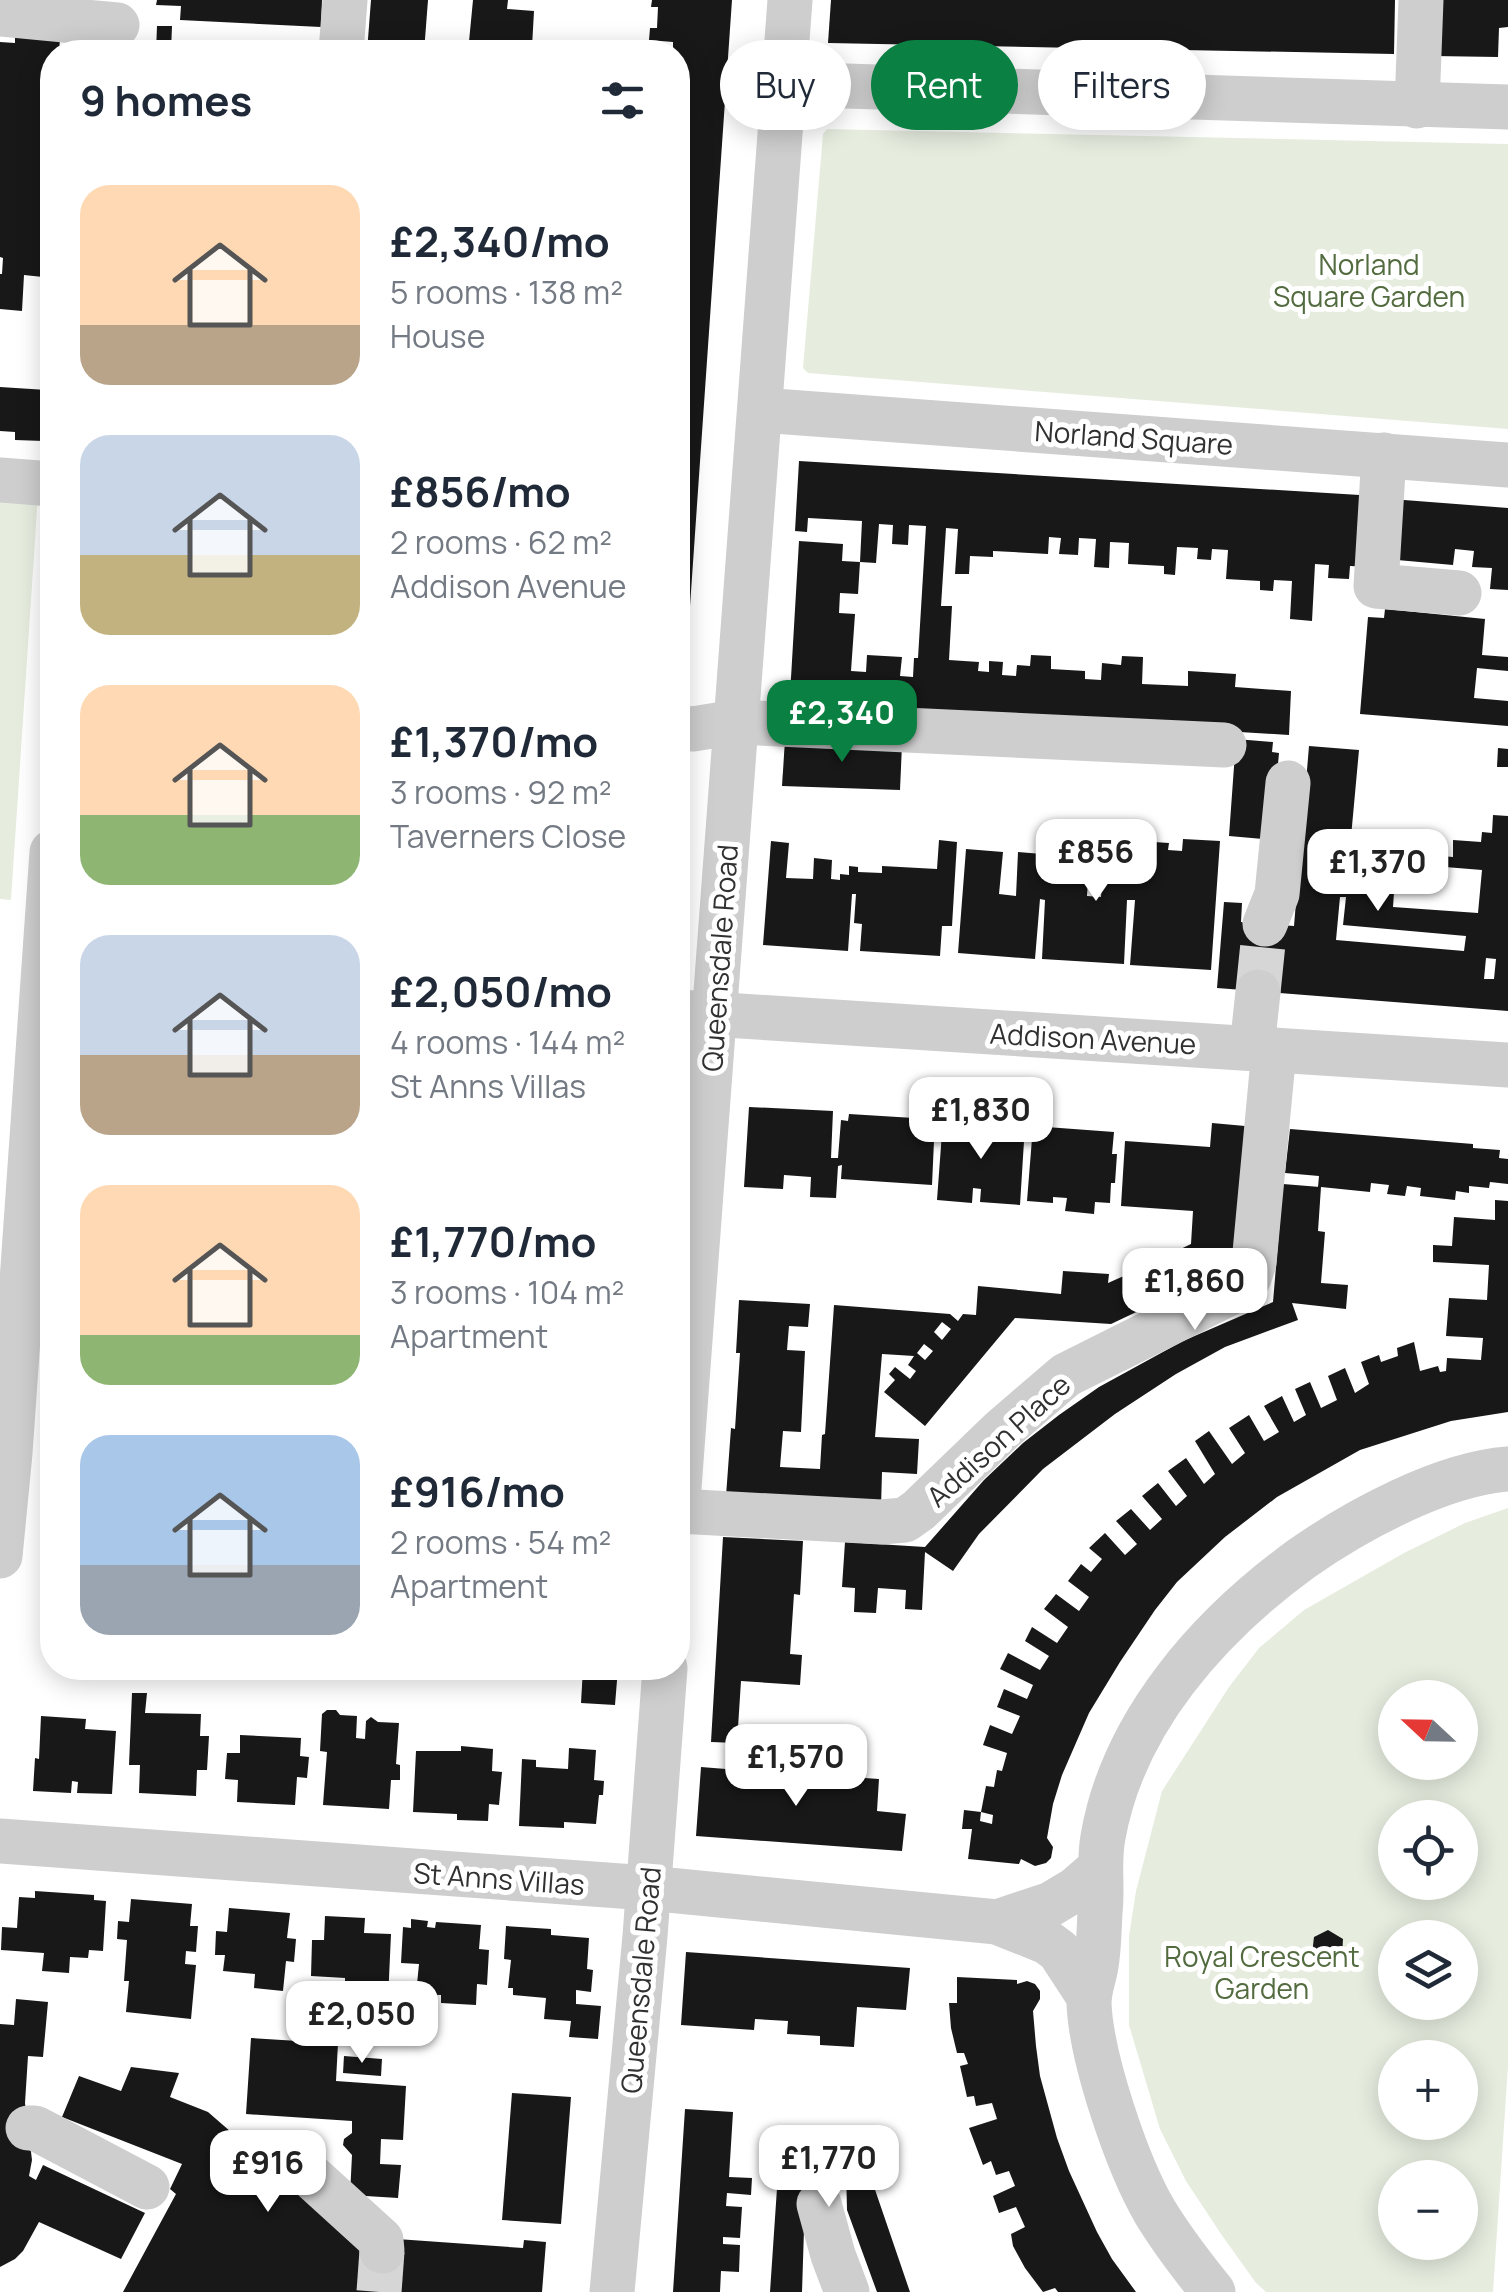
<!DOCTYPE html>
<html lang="en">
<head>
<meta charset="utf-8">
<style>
  :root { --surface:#fff; --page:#f2f2f3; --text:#1f2937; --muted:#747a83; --accent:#0b8043 }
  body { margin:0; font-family:Manrope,sans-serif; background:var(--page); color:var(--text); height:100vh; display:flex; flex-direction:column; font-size:38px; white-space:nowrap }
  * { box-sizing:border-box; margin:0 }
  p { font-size:32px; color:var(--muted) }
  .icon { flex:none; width:55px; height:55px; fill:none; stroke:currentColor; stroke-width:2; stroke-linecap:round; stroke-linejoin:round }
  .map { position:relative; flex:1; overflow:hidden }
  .drawer { position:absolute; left:40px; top:40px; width:650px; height:1640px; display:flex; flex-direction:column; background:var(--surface); border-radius:40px; box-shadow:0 5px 25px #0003 }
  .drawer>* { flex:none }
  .hud { position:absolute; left:720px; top:40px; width:638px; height:90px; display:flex; gap:20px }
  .needle { width:65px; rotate:292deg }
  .controls { position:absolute; left:1378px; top:1680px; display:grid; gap:20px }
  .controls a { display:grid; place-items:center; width:100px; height:100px; border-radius:50%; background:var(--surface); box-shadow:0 5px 25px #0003; font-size:50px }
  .price { position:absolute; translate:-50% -85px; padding:0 22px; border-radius:20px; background:#fff; color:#222; font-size:32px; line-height:65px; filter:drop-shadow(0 2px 5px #0008) }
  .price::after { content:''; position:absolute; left:50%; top:60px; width:30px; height:22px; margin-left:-15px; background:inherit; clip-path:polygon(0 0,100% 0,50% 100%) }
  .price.current { background:var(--accent); color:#fff }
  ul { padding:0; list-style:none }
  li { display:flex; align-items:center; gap:30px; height:250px; padding:0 40px }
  li span { display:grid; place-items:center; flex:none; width:280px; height:200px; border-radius:30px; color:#555 }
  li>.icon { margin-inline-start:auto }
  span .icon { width:120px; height:120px; fill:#fffc; stroke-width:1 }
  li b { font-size:42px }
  h2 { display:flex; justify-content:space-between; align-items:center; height:120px; padding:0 40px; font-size:42px }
  .tag { padding:0 35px; border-radius:45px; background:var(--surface); box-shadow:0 5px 25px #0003; font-size:35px; line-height:90px }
  .tag.current { background:var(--accent); color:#fff }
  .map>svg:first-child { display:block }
  .green { fill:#e6eddf; fill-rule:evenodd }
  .building { fill:#181818; fill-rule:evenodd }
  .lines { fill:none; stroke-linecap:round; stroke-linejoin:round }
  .minor-tunnel { stroke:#d6d6d6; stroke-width:45; stroke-dasharray:45 22; stroke-linecap:butt }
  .minor { stroke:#cecece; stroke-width:45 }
  .labels { text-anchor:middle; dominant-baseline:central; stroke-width:10; stroke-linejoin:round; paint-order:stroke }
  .park-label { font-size:28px; fill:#526b3f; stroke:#fff }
  .street-label { font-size:28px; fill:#313131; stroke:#fff }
</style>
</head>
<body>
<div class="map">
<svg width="1508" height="2292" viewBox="0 0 1508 2292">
  <rect width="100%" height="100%" fill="#fff"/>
  <g class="green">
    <polygon points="827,129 1508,144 1508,429 808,373 803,368 823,134"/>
    <polygon points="0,492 38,495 11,900 0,899"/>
    <path d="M1508,1508V2066L1493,2292H1266L1256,2283L1221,2234L1186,2181L1160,2129L1129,2025V1936L1136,1891L1162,1791L1229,1687L1259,1648L1304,1610L1404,1553L1465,1523ZM1395,1698H1460V1762H1395ZM1395,1818H1460V1882H1395ZM1395,1938H1460V2002H1395ZM1395,2058H1460V2122H1395ZM1395,2178H1460V2242H1395Z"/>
  </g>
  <g class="building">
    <polygon points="157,0 322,0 321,27 180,20 181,6 156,5"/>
    <polygon points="371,0 428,0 424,52 367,52"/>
    <polygon points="473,0 508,0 507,9 534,11 532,47 512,46 512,52 468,52"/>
    <polygon points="652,0 732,0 683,707 678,706 678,52 673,52 673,42 649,40 650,28 657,28 658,7 651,7"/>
    <polygon points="831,0 1395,0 1394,54 828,43"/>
    <polygon points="1438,0 1508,0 1508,27 1499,28 1498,57 1433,56"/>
    <polygon points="157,26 172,26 171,52 156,52"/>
    <polygon points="15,36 60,39 59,52 52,52 52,141 43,277 24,275 22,311 0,309 0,274 2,274 3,258 0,257 0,42 15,43"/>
    <polygon points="0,387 47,390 44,441 15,440 15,432 0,431"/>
    <polygon points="799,461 1376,496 1371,567 1350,566 1349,579 1328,578 1329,565 1315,564 1312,621 1290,619 1292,581 1274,580 1273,591 1260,590 1260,581 1226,579 1228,550 1212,549 1211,560 1197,559 1198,548 1177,547 1175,575 1164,574 1164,566 1128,564 1129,543 1110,542 1109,568 1094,567 1096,539 1079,538 1078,555 1059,554 1061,538 1049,537 1048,554 993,551 993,557 970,556 969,574 955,574 958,529 946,528 941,606 952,606 949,660 979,662 978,671 989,672 989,661 1003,662 1002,675 1016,676 1017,665 1030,666 1031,655 1051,656 1051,669 1085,671 1085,679 1101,680 1102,663 1121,665 1122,656 1143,657 1142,684 1188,686 1188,671 1236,674 1235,687 1291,691 1289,735 849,708 789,712 799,541 843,544 842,561 860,562 858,594 840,593 839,613 855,614 851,671 866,672 867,655 902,657 900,676 913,677 914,658 918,658 926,526 909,525 908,545 892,544 893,525 879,524 876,563 860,562 862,521 808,518 807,532 795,531"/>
    <polygon points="1391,499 1508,508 1508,590 1490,589 1492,568 1472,567 1474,551 1455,549 1453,565 1386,559"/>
    <polygon points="1385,609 1485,619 1482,655 1508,657 1508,671 1477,668 1474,698 1508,701 1508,726 1360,714 1368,617 1384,618"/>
    <polygon points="1236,739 1273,742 1272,752 1279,753 1275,798 1263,839 1229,836"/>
    <polygon points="785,740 902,745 900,790 782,786"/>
    <path d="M1309,746L1359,750L1350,848L1453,857V840L1481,842L1482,832L1492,833L1493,815L1508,816V1011L1217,988L1224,902L1242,903L1241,922L1294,926ZM1396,863L1482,870L1478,913L1393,907ZM1340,897H1346L1343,925L1466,936L1464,951L1336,940ZM1486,958L1496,959L1494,979H1484Z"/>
    <polygon points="1498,748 1508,749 1508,767 1497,767"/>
    <polygon points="1105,830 1134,832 1131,866 1137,866 1139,841 1169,843 1168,850 1182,851 1183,839 1220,841 1211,970 1130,965 1135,900 1127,900 1124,964 1042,959 1045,900 1040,899 1035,959 958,953 966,849 1003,852 999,894 1016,896 1018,852 1042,854 1040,872 1047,873 1049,838 1084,840 1083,865 1089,865 1087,896 1101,897"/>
    <polygon points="939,840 957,842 952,926 942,926 940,956 860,951 862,924 854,923 856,894 852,894 848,951 763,945 771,841 789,843 786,878 813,879 814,858 832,860 831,879 840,880 840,874 849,875 849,866 858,867 858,872 882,873 882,866 937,869"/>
    <polygon points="749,1107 833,1111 831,1158 838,1158 841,1120 848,1121 849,1114 930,1119 929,1141 934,1141 932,1185 841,1179 842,1165 838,1166 836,1198 810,1197 811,1177 784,1175 783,1189 744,1187"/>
    <polygon points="943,1119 1025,1125 1020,1205 980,1202 981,1189 973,1188 972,1203 937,1200"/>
    <path d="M1212,1123L1245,1126L1237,1258L1189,1287L1111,1324L1015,1318L925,1426L884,1392L895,1380L889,1374L895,1367L910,1379L916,1371L908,1365L914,1356L882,1354L875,1437L919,1439L917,1474L882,1472L881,1507L726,1496L731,1428L735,1429L740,1353H736L739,1300L810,1304L808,1327L789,1326L787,1350L805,1351L801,1432L783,1431L780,1467L820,1469L822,1435L825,1434L834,1305L950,1314L958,1321L963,1314L976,1315L978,1286L1061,1294L1063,1271L1109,1274L1108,1283L1135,1271L1191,1244L1193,1211L1121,1206L1125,1141L1210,1147ZM942,1322L951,1329L942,1340L934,1332ZM924,1344L933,1351L925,1360L917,1353Z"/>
    <polygon points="1033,1126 1114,1132 1112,1154 1117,1154 1115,1183 1111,1183 1110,1203 1095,1202 1094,1214 1065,1211 1067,1198 1053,1197 1053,1203 1027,1201"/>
    <polygon points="1290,1129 1473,1144 1473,1148 1500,1150 1499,1158 1508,1159 1508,1184 1490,1182 1489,1188 1469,1186 1469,1193 1456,1191 1455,1200 1420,1196 1421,1188 1407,1186 1405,1196 1387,1194 1389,1185 1371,1183 1370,1192 1321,1187 1318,1231 1325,1232 1321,1283 1348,1285 1346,1309 1292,1303 1298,1320 1225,1347 1176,1374 1115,1414 1043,1469 979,1534 953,1571 925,1552 922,1610 905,1609 906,1590 878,1588 876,1613 854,1612 855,1588 842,1587 845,1542 925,1547 984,1480 1023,1443 1059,1415 1099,1387 1183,1341 1273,1302 1283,1184 1320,1187 1318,1187 1319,1176 1285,1173"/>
    <polygon points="1495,1200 1508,1201 1508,1412 1451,1421 1360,1450 1277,1497 1225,1537 1177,1582 1155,1610 1120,1662 1089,1713 1062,1775 1053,1804 1047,1838 1053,1847 1051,1858 1046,1863 1035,1866 1021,1859 1019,1864 968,1859 972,1829 962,1829 964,1810 981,1812 980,1821 992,1824 993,1815 981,1812 986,1786 994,1787 997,1770 1002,1771 1007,1753 983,1745 990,1725 1012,1734 1020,1716 997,1707 1004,1689 1027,1699 1033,1685 1000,1669 1008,1653 1040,1670 1049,1656 1025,1641 1032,1627 1057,1643 1068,1627 1044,1609 1056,1594 1079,1611 1089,1597 1068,1581 1081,1564 1091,1572 1102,1559 1089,1548 1105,1533 1125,1555 1137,1544 1116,1521 1131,1509 1150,1530 1162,1519 1142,1496 1158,1483 1176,1506 1187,1496 1168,1471 1186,1458 1204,1484 1215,1474 1195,1441 1209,1431 1232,1464 1245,1453 1229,1428 1249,1415 1264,1441 1279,1432 1264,1406 1282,1396 1294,1422 1306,1415 1295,1389 1310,1382 1321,1408 1337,1400 1328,1376 1345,1368 1355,1393 1369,1384 1361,1362 1379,1355 1381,1362 1398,1356 1397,1348 1414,1342 1420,1371 1438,1366 1440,1372 1446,1371 1447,1358 1481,1360 1483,1338 1446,1336 1449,1298 1487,1300 1489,1265 1433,1262 1433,1245 1452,1246 1454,1217 1495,1220"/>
    <polygon points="48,1518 52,1518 52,1539 47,1538"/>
    <polygon points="723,1537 803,1541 800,1595 794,1594 790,1654 802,1655 800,1685 741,1681 737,1743 711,1742"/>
    <polygon points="50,1569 52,1569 52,1610 43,1610 44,1589 48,1589"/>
    <polygon points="583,1668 618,1668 615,1705 581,1703"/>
    <polygon points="132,1693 147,1693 145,1713 201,1714 200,1736 209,1736 207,1770 197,1770 196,1796 139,1793 140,1765 129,1765"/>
    <polygon points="327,1710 336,1710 340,1715 357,1716 356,1738 365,1739 366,1721 371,1717 378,1722 399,1723 396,1764 400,1765 400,1780 391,1780 389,1809 323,1805 327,1752 320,1751 322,1714"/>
    <polygon points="41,1716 86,1719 85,1729 116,1731 112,1794 77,1793 78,1782 72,1781 71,1793 33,1791 35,1758 39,1759"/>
    <polygon points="240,1735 301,1738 300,1756 309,1757 307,1778 297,1777 295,1805 237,1802 238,1780 225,1779 227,1753 240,1753"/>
    <polygon points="461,1746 493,1749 492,1771 502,1772 499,1805 489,1804 488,1821 457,1820 457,1814 413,1812 416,1751 461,1751"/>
    <polygon points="569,1748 596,1750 594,1780 604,1781 603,1795 599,1795 596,1824 564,1822 564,1828 519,1826 522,1759 536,1760 536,1767 568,1769"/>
    <polygon points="752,1764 770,1765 770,1771 786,1772 786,1766 808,1767 807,1774 879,1779 877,1811 906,1814 902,1851 696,1836 701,1767 751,1771"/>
    <polygon points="35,1891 94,1895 94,1900 106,1901 103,1951 89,1950 88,1958 70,1957 69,1973 42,1971 44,1953 1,1950 2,1927 17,1928 19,1897 35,1898"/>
    <polygon points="131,1899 192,1904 190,1926 198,1926 196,1952 186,1951 185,1964 196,1965 191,2019 126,2012 129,1981 124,1981 127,1940 117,1939 118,1921 129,1922"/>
    <polygon points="229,1908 290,1913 287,1938 296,1939 294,1962 286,1961 283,1991 254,1988 255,1974 223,1971 225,1955 215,1955 216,1931 227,1932"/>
    <polygon points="325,1916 365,1918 364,1933 391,1934 388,2000 368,2000 368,1988 345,1987 345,1978 311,1976 312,1940 324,1940"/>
    <polygon points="411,1919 428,1921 427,1927 435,1928 436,1922 481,1925 479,1949 489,1950 487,1985 477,1984 476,2005 441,2003 441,1995 416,1994 419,1964 401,1963 403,1927 411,1928"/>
    <polygon points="506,1926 551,1929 551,1935 589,1938 587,1969 593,1970 591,1992 576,1990 576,2004 601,2006 598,2039 569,2037 571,2021 544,2019 546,1998 513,1995 513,1988 508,1988 511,1960 504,1959"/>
    <polygon points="1328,1930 1343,1939 1342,1957 1326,1964 1312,1954 1314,1937"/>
    <polygon points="686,1952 910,1968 906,2010 857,2007 854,2047 820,2045 820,2036 787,2034 788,2021 755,2019 754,2030 681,2025"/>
    <polygon points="957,1977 1017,1980 1017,1984 1027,1981 1035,1984 1040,1991 1040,1999 1033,2011 1036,2046 1040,2076 1057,2138 1069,2171 1097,2232 1112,2259 1136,2292 1058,2292 1055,2288 1043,2292 1025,2268 1013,2246 1011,2234 1025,2227 1016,2207 999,2213 993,2196 1015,2186 1009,2171 996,2175 991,2161 983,2165 969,2128 997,2119 992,2103 976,2106 974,2096 967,2097 960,2066 968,2064 964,2053 957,2053 951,2028 949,2003 957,2003"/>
    <polygon points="16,1999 48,2002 43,2057 28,2056 25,2103 32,2160 29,2176 36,2180 43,2165 145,2213 121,2259 39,2222 23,2251 15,2259 0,2267 0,2024 14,2025"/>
    <polygon points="299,2017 318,2018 317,2035 327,2035 327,2042 338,2043 336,2081 406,2086 403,2140 381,2139 380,2164 401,2165 398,2198 350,2195 352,2155 343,2145 344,2139 352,2133 352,2121 246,2114 251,2038 298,2041"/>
    <polygon points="344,2056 382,2059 381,2076 343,2073"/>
    <polygon points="131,2067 179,2073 170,2097 208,2112 364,2248 397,2239 523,2248 524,2240 546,2242 542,2292 123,2292 176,2194 170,2189 182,2164 62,2117 79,2076 121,2091"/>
    <polygon points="512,2093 571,2097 561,2224 502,2220"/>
    <polygon points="685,2109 733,2112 729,2177 752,2178 751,2195 727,2193 726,2206 742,2207 740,2238 723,2237 723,2244 740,2245 739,2272 721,2271 720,2292 673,2292"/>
    <polygon points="781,2129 857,2137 910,2292 877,2292 847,2210 846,2170 806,2167 802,2292 770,2292"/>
  </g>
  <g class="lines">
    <g class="minor-tunnel">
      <polyline points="1258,992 1265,924"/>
      <polyline points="379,2292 382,2251"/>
    </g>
    <g class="minor">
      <polyline points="0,14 117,25"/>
      <polyline points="341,52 345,0"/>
      <polyline points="784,84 1508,107"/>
      <polyline points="1417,106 1421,0"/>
      <polyline points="760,410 1508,465"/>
      <polyline points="1384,455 1376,586 1459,593"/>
      <polyline points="0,480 52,484"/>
      <polyline points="678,728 693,729 736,722 1224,745"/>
      <polyline points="1265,924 1277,894 1288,783"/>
      <polyline points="678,1012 1508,1065"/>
      <polyline points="1252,1048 1258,992"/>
      <polyline points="678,1501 790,0"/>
      <polyline points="678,1511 881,1522 905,1520 919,1510 1002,1430 1066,1375 1238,1289 1249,1278 1254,1263 1274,1050"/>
      <polyline points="0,1556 10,1453 52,852"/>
      <polyline points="0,1841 648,1888 997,1922 1047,1942 1059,1951 1089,1997"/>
      <polyline points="997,1922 1051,1904 1076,1889 1099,1869"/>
      <polyline points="28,2128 35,2128 147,2187"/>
      <polyline points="292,2159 381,2240 382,2251"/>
      <polyline points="819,2204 833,2255 847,2292"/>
      <polyline points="612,2292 645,1936 665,1668"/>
      <path d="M1213,2292C1192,2266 1172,2240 1155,2212C1127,2164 1091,2058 1089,2003C1089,1990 1094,1978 1096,1966C1099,1948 1099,1930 1100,1912C1103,1887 1098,1863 1103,1837C1123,1722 1209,1626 1301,1559C1355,1521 1441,1474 1508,1469"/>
    </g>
  </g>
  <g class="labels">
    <g class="park-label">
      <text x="1369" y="264">Norland<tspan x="1369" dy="32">Square Garden</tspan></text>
      <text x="1262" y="1956">Royal Crescent<tspan x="1262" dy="32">Garden</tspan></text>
    </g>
    <g class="street-label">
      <text transform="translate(1134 437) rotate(4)">Norland Square</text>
      <text transform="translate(719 958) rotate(-86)">Queensdale Road</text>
      <text transform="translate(1093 1038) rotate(3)">Addison Avenue</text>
      <text transform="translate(998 1440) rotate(-42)">Addison Place</text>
      <text transform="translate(499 1878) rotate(4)">St Anns Villas</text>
      <text transform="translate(640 1980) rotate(-85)">Queensdale Road</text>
    </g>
  </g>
</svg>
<div class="controls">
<a><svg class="needle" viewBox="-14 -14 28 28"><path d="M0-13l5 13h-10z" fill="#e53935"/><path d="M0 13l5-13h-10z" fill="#747a83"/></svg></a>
<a><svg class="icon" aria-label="locate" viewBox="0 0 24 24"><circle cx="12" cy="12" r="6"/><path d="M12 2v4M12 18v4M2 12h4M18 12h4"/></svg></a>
<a><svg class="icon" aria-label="layers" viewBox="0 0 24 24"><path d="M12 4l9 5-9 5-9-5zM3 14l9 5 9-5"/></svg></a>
<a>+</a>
<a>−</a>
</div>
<b class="price current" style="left:842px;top:765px">£2,340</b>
<b class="price" style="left:1096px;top:904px">£856</b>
<b class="price" style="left:1378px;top:914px">£1,370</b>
<b class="price" style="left:981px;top:1162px">£1,830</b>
<b class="price" style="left:1195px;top:1333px">£1,860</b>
<b class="price" style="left:796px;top:1809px">£1,570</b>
<b class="price" style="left:362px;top:2066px">£2,050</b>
<b class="price" style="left:829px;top:2210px">£1,770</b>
<b class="price" style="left:268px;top:2215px">£916</b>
<div class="hud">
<a class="tag">Buy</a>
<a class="tag current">Rent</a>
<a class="tag">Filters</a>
</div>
<section class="drawer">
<h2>9 homes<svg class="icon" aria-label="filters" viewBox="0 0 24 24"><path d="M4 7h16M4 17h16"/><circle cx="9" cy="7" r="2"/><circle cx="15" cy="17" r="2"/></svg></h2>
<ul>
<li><span style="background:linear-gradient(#ffd9b3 70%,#b9a48a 0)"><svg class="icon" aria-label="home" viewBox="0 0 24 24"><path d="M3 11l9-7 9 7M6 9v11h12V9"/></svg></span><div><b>£2,340/mo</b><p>5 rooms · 138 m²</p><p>House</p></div></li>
<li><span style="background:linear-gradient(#c9d6e8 60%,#c2b280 0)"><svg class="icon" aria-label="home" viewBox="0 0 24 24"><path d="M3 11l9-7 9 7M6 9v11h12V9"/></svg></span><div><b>£856/mo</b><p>2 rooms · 62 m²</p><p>Addison Avenue</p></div></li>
<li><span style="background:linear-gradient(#ffd9b3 65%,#8fb573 0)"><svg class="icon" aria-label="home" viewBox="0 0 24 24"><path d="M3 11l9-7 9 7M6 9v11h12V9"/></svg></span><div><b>£1,370/mo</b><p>3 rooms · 92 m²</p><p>Taverners Close</p></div></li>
<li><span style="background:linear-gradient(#c9d6e8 60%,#b9a48a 0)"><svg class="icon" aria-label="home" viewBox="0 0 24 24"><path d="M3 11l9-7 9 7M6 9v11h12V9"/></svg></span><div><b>£2,050/mo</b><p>4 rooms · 144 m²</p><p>St Anns Villas</p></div></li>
<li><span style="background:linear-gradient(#ffd9b3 75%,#8fb573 0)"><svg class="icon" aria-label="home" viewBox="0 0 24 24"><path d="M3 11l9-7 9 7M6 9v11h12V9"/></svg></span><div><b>£1,770/mo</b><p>3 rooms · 104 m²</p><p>Apartment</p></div></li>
<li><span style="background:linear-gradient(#a9c7e8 65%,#9aa5b1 0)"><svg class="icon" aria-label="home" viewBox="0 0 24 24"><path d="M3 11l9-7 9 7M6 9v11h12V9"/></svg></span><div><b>£916/mo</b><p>2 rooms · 54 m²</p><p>Apartment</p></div></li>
</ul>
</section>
</div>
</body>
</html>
